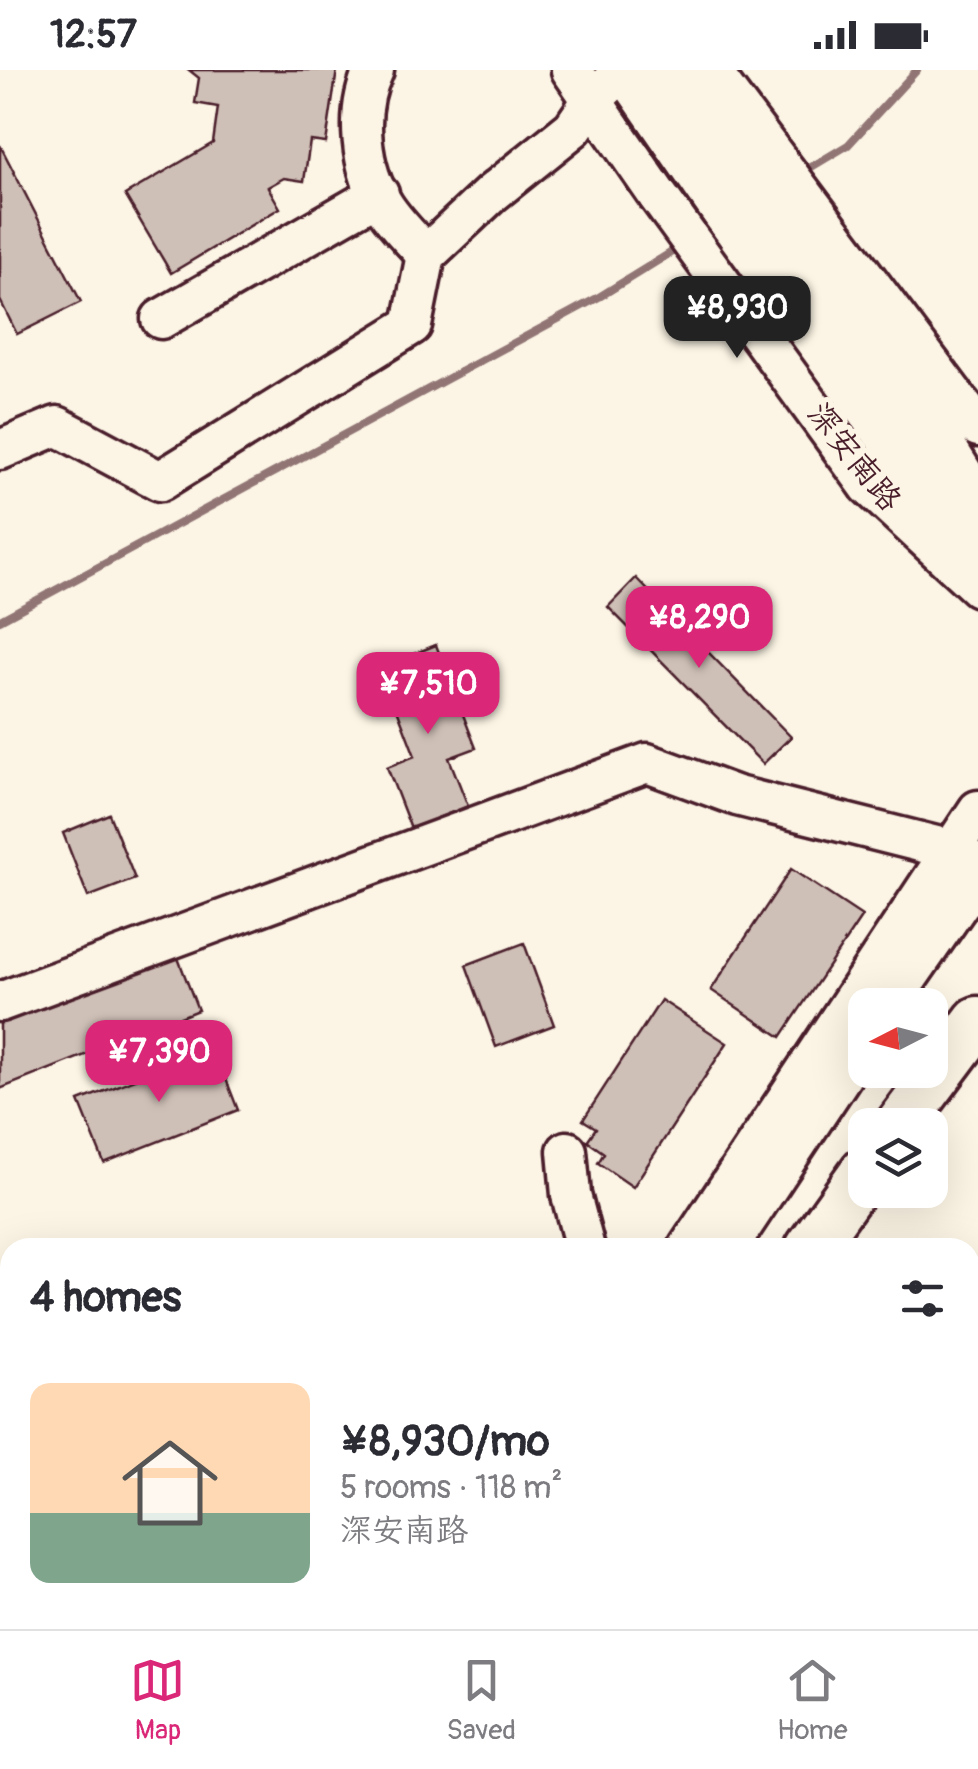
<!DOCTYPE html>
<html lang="en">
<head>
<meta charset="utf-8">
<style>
  :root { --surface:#fff; --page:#f7f7f7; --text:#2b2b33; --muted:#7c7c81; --line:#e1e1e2; --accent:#db2777 }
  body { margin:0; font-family:Pangolin,"LXGW WenKai TC",sans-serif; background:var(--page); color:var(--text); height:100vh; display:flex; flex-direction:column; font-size:38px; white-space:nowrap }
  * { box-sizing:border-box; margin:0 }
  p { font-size:32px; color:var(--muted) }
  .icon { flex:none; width:55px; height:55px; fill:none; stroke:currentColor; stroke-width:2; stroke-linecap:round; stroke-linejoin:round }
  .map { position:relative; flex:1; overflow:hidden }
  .details { position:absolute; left:0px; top:1168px; width:980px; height:392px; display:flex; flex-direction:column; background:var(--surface); border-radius:30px 30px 0 0; box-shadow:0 10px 40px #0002 }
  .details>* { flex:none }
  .needle { width:65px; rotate:264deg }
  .buttons { position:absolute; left:848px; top:918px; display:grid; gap:20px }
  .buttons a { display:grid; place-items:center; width:100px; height:100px; border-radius:20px; background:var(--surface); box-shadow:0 10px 40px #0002; font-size:50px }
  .price { position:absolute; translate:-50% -85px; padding:0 22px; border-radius:20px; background:var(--accent); color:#fff; font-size:32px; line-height:65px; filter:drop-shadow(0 2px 5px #0008) }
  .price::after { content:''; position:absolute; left:50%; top:60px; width:30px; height:22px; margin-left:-15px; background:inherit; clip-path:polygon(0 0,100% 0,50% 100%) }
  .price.current { background:#222; color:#fff }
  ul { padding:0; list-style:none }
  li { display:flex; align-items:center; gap:30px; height:250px; padding:0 30px }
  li+li { border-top:2px solid var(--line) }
  li span { display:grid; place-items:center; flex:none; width:280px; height:200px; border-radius:20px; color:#555 }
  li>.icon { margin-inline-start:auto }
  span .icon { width:120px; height:120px; fill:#fffc; stroke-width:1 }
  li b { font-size:42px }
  h2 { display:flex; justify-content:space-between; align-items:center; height:120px; padding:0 30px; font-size:42px }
  .status { display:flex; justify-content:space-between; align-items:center; height:70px; padding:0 50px; background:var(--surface); direction:ltr }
  .status svg { height:28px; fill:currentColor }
  .tab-bar { display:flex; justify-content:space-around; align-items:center; height:140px; border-top:2px solid var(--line); background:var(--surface); font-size:28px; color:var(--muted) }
  .tab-bar a { display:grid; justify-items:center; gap:5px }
  .tab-bar .current { color:var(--accent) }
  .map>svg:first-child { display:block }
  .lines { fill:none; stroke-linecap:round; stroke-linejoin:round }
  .stream { stroke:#917474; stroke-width:8 }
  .building { fill:#cfc0b7; stroke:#4a1f2b; stroke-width:2.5 }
  .minor-casing { stroke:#4a1f2b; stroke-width:45 }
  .major-casing { stroke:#4a1f2b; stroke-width:55 }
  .minor { stroke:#fcf5e5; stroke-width:38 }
  .major { stroke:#fcf5e5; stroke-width:48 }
  .minor-bridge-casing { stroke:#4a1f2b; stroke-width:45; stroke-linecap:butt }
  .minor-bridge { stroke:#fcf5e5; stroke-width:38 }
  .labels { text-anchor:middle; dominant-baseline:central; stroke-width:10; stroke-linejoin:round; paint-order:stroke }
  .street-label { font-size:32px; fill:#4a1f2b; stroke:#fcf5e5 }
</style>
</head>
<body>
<div class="status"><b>12:57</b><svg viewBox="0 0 49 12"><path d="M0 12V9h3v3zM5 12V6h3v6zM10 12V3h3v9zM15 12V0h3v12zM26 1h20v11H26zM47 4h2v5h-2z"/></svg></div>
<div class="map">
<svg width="978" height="1559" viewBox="0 0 978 1559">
  <rect width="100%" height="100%" fill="#fcf5e5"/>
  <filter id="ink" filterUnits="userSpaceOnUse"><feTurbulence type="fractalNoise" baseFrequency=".01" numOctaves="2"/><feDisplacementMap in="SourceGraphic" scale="20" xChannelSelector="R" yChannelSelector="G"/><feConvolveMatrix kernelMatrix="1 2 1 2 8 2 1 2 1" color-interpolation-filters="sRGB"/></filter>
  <g filter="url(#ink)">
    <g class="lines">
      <g class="stream">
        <polyline points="803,102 848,75 917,0"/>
        <polyline points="0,550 599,227 680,177"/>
      </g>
    </g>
    <g class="building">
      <polygon points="337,0 326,73 310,71 304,111 284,108 268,117 280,138 171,203 125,125 213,73 218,37 195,33 199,8 189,0"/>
      <polygon points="0,75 81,232 17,264 0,230"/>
      <polygon points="636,508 791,667 763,694 608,537"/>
      <polygon points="436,575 476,678 449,688 468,736 411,759 387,697 415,686 381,597"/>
      <polygon points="109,744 135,809 88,827 63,763"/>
      <polygon points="791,799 862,846 781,967 711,920"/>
      <polygon points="524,873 554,955 496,977 466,895"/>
      <polygon points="175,880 198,940 0,1019 0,950"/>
      <polygon points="661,930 727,973 633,1117 598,1093 604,1083 587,1071 596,1058 583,1050"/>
      <polygon points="214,978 238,1040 104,1093 79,1031"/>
    </g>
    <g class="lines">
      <g class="minor-casing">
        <g id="minor">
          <path d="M374,0C354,41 360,100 385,137C396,154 413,170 426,185"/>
          <polyline points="571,0 658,126"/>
          <polyline points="710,0 978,357"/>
          <polyline points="161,249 379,124"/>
          <polyline points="0,380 57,356 160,411 412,255 426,185 491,124 573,58 592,30 624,0"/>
          <polyline points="869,416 978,517"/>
          <polyline points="0,932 647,693 737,726 952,780"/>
          <polyline points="567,1081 571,1125 585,1178"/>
          <polyline points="688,1178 978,740"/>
          <polyline points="460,1559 465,1550"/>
          <polyline points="624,1559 628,1550"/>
        </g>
      </g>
      <g class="major-casing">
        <g id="major">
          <polyline points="629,0 901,394 978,486"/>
          <polyline points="672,0 936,369 978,437"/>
          <polyline points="883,935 978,798"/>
          <polyline points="900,1055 978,951"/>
          <polyline points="722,1178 865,962"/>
          <polyline points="810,1178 865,1101"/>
          <polyline points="514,1559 519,1550"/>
          <polyline points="576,1559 581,1550"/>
        </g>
      </g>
      <use href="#minor" class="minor"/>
      <use href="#major" class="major"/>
      <g class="minor-bridge-casing">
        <polyline id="minor-bridge" points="658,126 869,416"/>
      </g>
      <use href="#minor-bridge" class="minor-bridge"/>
    </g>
  </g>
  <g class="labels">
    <g class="street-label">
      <text transform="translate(854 387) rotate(51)">深安南路</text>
    </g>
  </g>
</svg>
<div class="buttons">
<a><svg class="needle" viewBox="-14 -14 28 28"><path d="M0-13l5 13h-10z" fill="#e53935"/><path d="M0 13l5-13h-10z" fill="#7c7c81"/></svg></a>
<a><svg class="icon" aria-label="layers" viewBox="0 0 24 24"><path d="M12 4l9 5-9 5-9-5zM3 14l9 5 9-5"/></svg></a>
</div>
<b class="price current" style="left:737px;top:291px">¥8,930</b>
<b class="price" style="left:699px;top:601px">¥8,290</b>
<b class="price" style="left:428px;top:667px">¥7,510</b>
<b class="price" style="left:159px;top:1035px">¥7,390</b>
<section class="details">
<h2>4 homes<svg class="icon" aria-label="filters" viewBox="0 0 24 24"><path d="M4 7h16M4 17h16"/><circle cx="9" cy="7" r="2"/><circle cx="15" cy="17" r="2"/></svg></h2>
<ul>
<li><span style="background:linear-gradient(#ffd9b3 65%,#7fa58c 0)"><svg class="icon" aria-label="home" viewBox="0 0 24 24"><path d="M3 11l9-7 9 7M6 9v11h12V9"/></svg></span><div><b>¥8,930/mo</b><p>5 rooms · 118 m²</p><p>深安南路</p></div></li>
</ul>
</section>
</div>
<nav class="tab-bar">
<a class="current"><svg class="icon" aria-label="map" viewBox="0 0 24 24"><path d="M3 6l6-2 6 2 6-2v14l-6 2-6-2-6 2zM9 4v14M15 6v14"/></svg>Map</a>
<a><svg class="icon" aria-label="saved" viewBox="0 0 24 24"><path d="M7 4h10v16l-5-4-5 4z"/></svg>Saved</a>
<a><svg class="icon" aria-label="home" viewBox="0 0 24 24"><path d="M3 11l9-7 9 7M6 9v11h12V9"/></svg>Home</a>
</nav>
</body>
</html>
